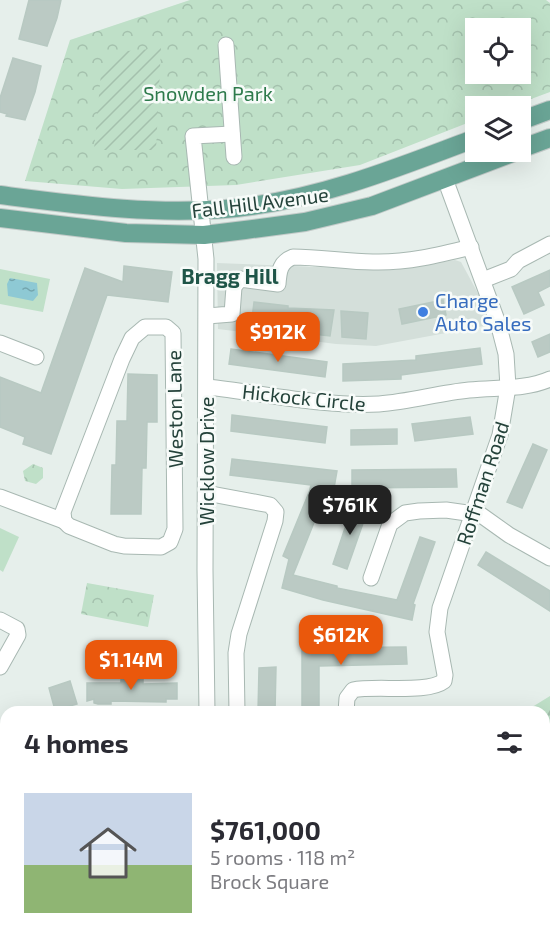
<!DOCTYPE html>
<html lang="en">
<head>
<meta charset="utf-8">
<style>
  :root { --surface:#fff; --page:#f2f2f3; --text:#2b2b33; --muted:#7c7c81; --accent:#ea580c }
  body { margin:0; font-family:"Exo 2",sans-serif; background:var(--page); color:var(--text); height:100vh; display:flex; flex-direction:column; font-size:22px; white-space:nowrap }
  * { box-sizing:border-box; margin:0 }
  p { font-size:20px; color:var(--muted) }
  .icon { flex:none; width:33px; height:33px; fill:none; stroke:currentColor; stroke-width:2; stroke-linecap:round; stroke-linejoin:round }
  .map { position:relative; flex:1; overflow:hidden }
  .sheet { position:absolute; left:0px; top:706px; width:550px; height:236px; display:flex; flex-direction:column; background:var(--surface); border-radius:18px 18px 0 0; box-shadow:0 6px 24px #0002 }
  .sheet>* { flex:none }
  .tools { position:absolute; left:465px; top:18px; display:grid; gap:12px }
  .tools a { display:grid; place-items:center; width:66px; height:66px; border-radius:0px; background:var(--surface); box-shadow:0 6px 24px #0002; font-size:30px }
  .price { position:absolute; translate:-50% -51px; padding:0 14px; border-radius:12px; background:var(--accent); color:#fff; font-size:20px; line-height:39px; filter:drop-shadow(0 2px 3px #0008) }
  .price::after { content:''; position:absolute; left:50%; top:36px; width:18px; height:14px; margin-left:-9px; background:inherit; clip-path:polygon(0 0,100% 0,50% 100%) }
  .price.active { background:#222; color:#fff }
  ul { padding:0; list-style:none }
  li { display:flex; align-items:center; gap:18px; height:150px; padding:0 24px }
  li span { display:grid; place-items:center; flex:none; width:168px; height:120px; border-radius:0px; color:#555 }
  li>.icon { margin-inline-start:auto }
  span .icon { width:72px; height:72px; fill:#fffc; stroke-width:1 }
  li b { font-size:26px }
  h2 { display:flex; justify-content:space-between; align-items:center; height:72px; padding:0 24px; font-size:26px }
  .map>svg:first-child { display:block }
  .built { fill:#d4dfda }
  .grass { fill:#bfe0c8 }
  .forest { fill:url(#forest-firs) }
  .park { fill:url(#park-crowns); fill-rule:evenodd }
  .garden { fill:url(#garden-furrows) }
  .water { fill:url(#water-ripples) }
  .building { fill:#bbcac4; stroke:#b8c9c2; stroke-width:1.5 }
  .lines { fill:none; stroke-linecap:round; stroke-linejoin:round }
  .minor-casing { stroke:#a8b8b2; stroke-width:17 }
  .major-casing { stroke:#c2cac8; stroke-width:20 }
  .minor { stroke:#fff; stroke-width:15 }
  .major { stroke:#6aa596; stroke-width:18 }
  .shop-dot { fill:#3f7fe0; stroke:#f7fbf9; stroke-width:2 }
  .labels { text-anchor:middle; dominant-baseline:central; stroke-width:5; stroke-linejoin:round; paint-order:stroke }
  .park-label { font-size:20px; fill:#2d7a4b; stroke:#f7fbf9 }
  .street-label { font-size:20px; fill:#24423a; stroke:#f7fbf9 }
  .shop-label { font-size:20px; fill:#366cbe; stroke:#f7fbf9; text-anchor:start }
  .neighbourhood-label { font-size:21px; font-weight:bold; fill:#1f5548; stroke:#f7fbf9 }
</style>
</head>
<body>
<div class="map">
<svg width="550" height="941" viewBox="0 0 550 941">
  <defs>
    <pattern id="forest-firs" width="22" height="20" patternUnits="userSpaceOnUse" patternTransform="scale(1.5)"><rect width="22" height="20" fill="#bfe0c8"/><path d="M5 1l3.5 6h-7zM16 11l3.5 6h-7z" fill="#a4c1ad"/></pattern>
    <pattern id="park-crowns" width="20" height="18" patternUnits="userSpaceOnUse" patternTransform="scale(1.5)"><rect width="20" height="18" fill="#bfe0c8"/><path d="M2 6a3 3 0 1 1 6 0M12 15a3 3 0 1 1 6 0" fill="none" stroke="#a4c1ad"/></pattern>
    <pattern id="garden-furrows" width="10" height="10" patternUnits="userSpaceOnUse" patternTransform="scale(1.5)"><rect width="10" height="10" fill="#bfe0c8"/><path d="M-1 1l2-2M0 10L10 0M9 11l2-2" fill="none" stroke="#a4c1ad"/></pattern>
    <pattern id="water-ripples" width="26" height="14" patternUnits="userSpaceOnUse" patternTransform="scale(1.5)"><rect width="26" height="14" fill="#8ec9d4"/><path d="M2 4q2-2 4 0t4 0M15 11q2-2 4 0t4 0" fill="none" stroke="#74a5ad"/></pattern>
  </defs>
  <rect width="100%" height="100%" fill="#e6efeb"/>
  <polygon class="built" points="455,260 461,262 480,297 489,325 376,346 336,344 218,329 217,263 394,270"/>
  <g class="grass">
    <polygon points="0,269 50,279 43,312 0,304"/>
    <polygon points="0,528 19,537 3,572 0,570"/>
  </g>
  <polygon class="forest" points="550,696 550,941 303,941 306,936 544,936 544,712 524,712"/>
  <g class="park">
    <path d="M190,0H546L550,3V92L512,106H476L475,120L360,165L236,185L122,189L25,181L70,40ZM476,28H520V74H476Z"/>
    <polygon points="33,464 43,468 43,478 36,484 25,481 23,471"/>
    <polygon points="87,583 154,595 148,627 81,614"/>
  </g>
  <polygon class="garden" points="161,48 156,150 94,150 101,73 116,52"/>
  <polygon class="water" points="10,278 37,283 38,295 33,301 8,296 7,284"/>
  <g class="building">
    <polygon points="29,0 61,0 57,18 47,46 19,39"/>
    <polygon points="13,58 41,66 35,92 25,120 6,116 7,114 0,112 0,98"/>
    <polygon points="124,266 172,272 168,302 107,295 51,454 23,444 25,437 0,427 0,377 41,393 85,268 123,282"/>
    <polygon points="550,270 550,286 538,292 544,305 524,314 512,287"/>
    <polygon points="443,300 446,315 402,324 399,309"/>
    <polygon points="254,302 288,306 288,308 334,310 330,336 251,327"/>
    <polygon points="341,311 368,313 366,339 342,337"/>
    <polygon points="550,334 550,352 538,357 532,342"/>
    <polygon points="480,348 482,364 401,375 401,379 343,381 343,364 416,360 416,356"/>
    <polygon points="231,349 327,362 325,377 229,364"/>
    <polygon points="128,374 157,375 157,422 147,422 146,468 142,468 141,514 111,514 112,465 116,465 117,421 127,421"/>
    <polygon points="232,415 327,427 325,443 231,431"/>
    <polygon points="470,417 473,434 415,441 412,424"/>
    <polygon points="397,429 397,444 351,445 351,430"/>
    <polygon points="533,444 547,450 522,508 507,502"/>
    <polygon points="232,459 337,471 334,488 310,489 311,485 230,475"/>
    <polygon points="456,469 457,487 352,488 352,470"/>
    <polygon points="310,490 325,495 293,575 337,586 337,588 397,600 420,537 435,542 413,604 415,605 412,620 323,600 282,588 289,559 283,556"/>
    <polygon points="353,504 368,509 347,569 333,564"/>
    <polygon points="486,552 550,591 550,611 478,565"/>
    <polygon points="406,647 407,664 319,666 319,712 302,712 302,648"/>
    <polygon points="276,667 275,712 258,712 259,668"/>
    <polygon points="121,677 143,677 143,684 177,683 177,699 166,699 166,702 111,701 111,704 98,704 94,703 94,699 87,701 87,683 121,683"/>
    <polygon points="70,681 77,704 55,710 49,688"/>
  </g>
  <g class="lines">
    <g class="minor-casing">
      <g id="minor">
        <polyline points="226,45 234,157"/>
        <polyline points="483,280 511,269 518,261 550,244"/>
        <path d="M207,316L232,314L234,287L240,279L278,284C279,271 280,262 293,257C320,257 347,262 373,262C407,263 439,255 471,247"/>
        <polygon points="145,327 166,327 173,333 175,529 170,542 161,547 124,546 114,544 69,526 64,521 63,512 122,359 132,338"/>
        <polyline points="0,343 36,357"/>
        <path d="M207,387C263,393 322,407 379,404C409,402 439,393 469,390C497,387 525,390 550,379"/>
        <polyline points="206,493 270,505 276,512 275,521 239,634 236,653 237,712"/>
        <polyline points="0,497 64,521"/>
        <polyline points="371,578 390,524 405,513 419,511 446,510 481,515 509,535 550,558"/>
        <polyline points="0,620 17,629 18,635 0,667"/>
        <polyline points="207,712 205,570 206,259 193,136 232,134"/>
        <path d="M346,712L347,698L353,690C376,685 427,694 444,681L445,675L437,632L440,608L500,435L508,387L506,354L498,323L445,179"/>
        <polyline points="0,879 6,879"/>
        <polyline points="43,941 43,936"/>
        <polyline points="158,941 160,936"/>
        <polyline points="237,941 239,936"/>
      </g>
    </g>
    <g class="major-casing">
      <g id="major">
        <polyline points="520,121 550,110"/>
        <polyline points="520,149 550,138"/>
        <path d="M0,195C78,205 157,216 236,208C320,199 397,168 476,138"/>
        <polyline points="0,218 126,233 204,235 245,230 305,222 372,206 515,152"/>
      </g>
    </g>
    <use href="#minor" class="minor"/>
    <use href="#major" class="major"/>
  </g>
  <circle class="shop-dot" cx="423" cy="312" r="6"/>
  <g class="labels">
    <g class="park-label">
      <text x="208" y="93">Snowden Park</text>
    </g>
    <g class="street-label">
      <text transform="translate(260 202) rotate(-7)">Fall Hill Avenue</text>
      <text transform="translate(304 397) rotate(6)">Hickock Circle</text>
      <text transform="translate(174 409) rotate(-91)">Weston Lane</text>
      <text transform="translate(206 461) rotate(-90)">Wicklow Drive</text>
      <text transform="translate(482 483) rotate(-72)">Roffman Road</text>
    </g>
    <g class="shop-label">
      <text x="435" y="300">Charge<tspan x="435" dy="23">Auto Sales</tspan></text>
    </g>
    <g class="neighbourhood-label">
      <text x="230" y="275">Bragg Hill</text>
    </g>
  </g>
</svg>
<div class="tools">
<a><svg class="icon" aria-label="locate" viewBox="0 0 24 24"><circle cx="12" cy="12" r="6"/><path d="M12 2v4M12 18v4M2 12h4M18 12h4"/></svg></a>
<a><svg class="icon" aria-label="layers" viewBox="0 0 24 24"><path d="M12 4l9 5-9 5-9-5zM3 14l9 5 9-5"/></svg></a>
</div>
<b class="price" style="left:278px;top:363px">$912K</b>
<b class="price active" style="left:350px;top:536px">$761K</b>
<b class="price" style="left:341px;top:666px">$612K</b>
<b class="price" style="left:131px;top:691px">$1.14M</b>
<section class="sheet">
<h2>4 homes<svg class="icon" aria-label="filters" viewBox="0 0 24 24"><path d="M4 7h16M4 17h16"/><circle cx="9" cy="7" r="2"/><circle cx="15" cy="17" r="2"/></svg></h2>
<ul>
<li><span style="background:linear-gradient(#c9d6e8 60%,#8fb573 0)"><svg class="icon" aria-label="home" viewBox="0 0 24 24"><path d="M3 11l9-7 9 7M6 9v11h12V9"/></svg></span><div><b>$761,000</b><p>5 rooms · 118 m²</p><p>Brock Square</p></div></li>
</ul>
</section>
</div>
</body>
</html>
